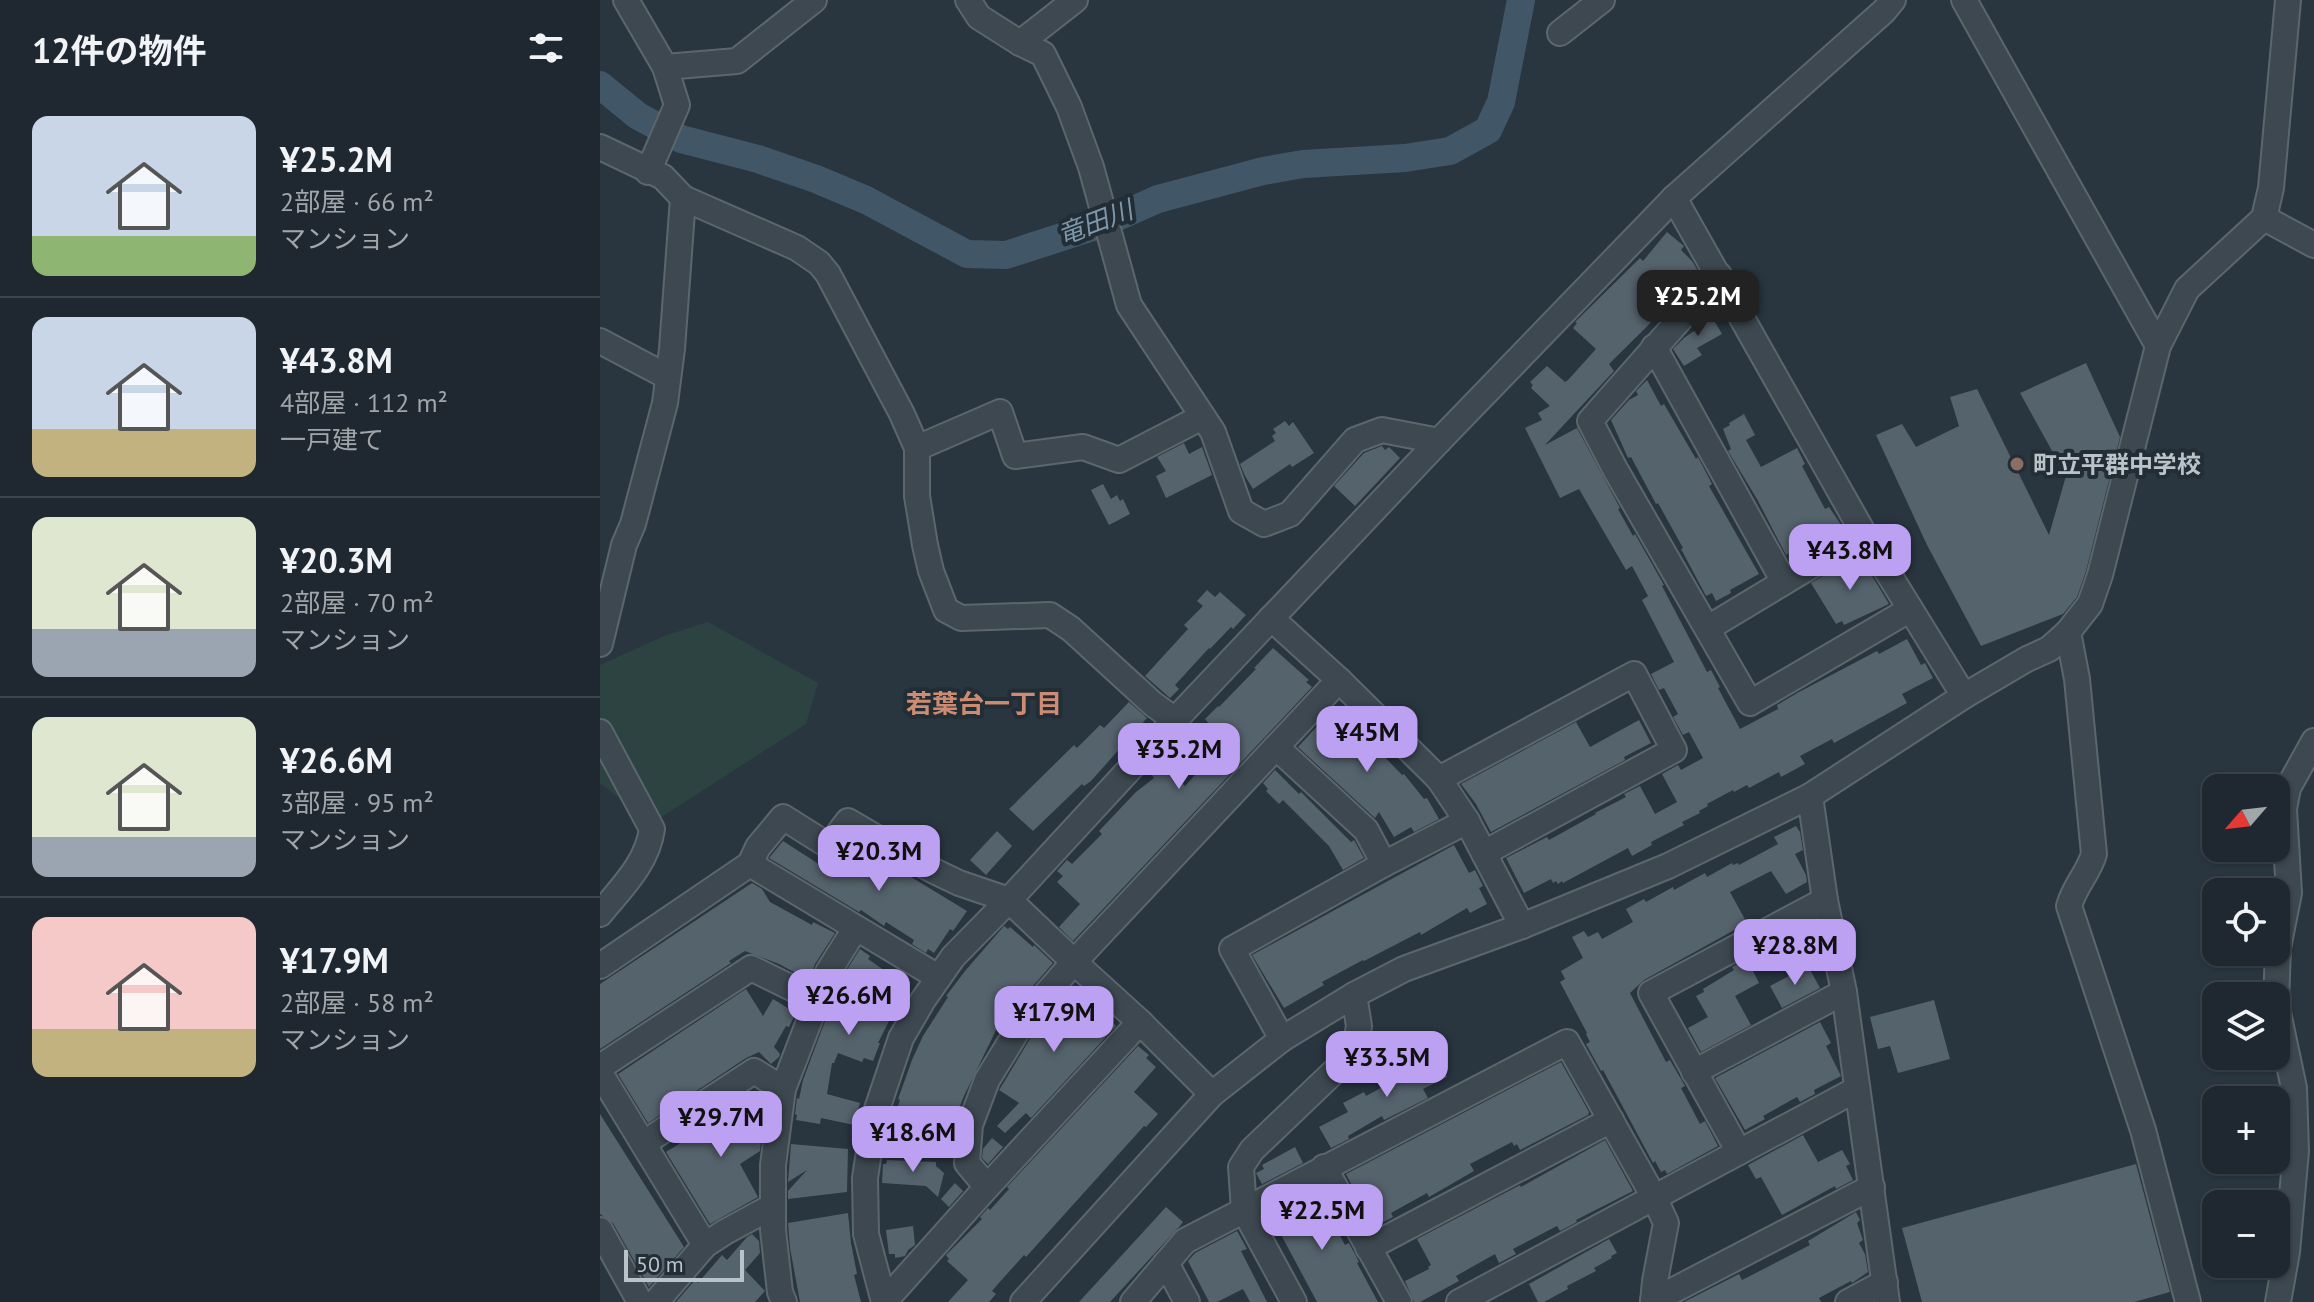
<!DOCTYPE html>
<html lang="ja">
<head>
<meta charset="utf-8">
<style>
  :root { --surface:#1f2830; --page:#2c343c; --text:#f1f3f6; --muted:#a1a6ab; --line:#3c444c; --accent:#bca0f2 }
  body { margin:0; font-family:"PT Sans","Noto Sans JP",sans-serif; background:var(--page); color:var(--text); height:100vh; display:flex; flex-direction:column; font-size:30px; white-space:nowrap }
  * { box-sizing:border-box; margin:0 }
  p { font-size:26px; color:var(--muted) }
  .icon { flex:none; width:44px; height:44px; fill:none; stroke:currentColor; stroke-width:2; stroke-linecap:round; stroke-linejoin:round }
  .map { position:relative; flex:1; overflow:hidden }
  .drawer { display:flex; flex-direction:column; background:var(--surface); width:600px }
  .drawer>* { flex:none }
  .needle { width:52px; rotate:242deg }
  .controls { position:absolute; left:1602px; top:774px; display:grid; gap:16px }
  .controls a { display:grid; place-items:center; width:88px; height:88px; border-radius:16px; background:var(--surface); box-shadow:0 2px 6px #0004,0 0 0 2px var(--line); font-size:40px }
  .scale { position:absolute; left:24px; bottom:20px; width:120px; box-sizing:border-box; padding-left:8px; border:4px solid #bac3ca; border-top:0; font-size:22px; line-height:28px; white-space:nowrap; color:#bac3ca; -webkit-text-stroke:6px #222d35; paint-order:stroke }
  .price { position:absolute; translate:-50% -68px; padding:0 18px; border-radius:16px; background:var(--accent); color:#111; font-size:26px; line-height:52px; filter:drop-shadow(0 2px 4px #0008) }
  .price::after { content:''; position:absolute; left:50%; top:48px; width:24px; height:18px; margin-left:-12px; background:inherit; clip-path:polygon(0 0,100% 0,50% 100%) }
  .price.active { background:#222; color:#fff }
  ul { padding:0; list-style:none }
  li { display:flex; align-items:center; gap:24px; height:200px; padding:0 32px }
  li+li { border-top:2px solid var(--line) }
  li span { display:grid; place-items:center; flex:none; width:224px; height:160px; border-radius:16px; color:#555 }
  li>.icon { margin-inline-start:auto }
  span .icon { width:96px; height:96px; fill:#fffc; stroke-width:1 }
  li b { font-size:34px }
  h2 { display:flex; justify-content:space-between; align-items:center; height:96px; padding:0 32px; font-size:34px }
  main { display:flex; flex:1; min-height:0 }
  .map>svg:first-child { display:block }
  .green { fill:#2c4341 }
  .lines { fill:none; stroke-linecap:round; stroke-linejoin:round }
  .river { stroke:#415767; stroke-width:28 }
  .building { fill:#55636c }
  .minor-casing { stroke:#5b666d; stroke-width:28 }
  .minor { stroke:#3d4850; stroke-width:24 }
  .education-dot { fill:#8d6e63; stroke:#222d35; stroke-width:3 }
  .labels { text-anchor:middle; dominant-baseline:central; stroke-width:8; stroke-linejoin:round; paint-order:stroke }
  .poi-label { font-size:24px; font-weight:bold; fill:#bac3ca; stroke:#222d35; text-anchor:start }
  .water-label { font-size:26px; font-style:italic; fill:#7e97aa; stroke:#222d35 }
  .neighbourhood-label { font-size:26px; font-weight:bold; fill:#cc8c73; stroke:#222d35 }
</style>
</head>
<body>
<main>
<section class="drawer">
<h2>12件の物件<svg class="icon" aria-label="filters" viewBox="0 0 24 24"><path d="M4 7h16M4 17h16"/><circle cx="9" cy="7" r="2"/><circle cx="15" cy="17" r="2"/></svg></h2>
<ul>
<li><span style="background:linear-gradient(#c9d6e8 75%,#8fb573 0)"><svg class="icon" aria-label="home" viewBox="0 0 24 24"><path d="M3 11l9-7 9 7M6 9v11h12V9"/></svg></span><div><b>¥25.2M</b><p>2部屋 · 66 m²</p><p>マンション</p></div></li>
<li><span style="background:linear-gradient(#c9d6e8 70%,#c2b280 0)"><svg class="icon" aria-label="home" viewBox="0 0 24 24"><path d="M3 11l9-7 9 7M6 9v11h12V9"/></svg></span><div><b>¥43.8M</b><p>4部屋 · 112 m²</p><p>一戸建て</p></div></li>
<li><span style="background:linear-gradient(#dfe7d0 70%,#9aa5b1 0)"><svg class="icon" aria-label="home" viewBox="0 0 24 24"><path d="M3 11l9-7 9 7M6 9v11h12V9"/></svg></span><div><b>¥20.3M</b><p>2部屋 · 70 m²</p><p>マンション</p></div></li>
<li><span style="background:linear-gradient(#dfe7d0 75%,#9aa5b1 0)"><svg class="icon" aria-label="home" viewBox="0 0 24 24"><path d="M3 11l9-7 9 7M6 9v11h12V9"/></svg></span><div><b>¥26.6M</b><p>3部屋 · 95 m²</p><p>マンション</p></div></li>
<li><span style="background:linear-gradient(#f6c9c9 70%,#c2b280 0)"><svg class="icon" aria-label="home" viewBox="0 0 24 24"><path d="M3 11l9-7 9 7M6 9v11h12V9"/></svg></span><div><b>¥17.9M</b><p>2部屋 · 58 m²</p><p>マンション</p></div></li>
</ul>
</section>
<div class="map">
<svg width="1714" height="1302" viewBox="0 0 1714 1302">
  <rect width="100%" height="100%" fill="#293640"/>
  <polygon class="green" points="108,622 218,683 206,724 52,823 0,783 0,665 64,636"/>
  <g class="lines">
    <polyline class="river" points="0,85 38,116 81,139 158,159 216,179 266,200 367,254 406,255 499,225 558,199 663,171 703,164 805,158 850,151 888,130 901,102 921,0"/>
  </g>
  <g class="building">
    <polygon points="1067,232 1084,246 1081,250 1092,261 1100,274 1009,364 1014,371 945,445 977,428 1020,508 1018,509 1033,536 1035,534 1064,585 1062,586 1107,672 1111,670 1120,687 1118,688 1140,729 1178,709 1177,705 1199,692 1277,651 1279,654 1307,639 1321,665 1325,663 1333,678 1302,694 1307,703 1234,743 1232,739 1200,756 1205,764 1181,777 1179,772 1149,788 1147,785 1134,792 1133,790 1107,804 1108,806 1099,811 1100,813 1082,822 1084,825 1051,842 1052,845 1032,856 1028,848 963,883 962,881 958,884 956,881 953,883 951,879 924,893 906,858 947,837 949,840 996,814 995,813 1026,797 1024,794 1040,786 1055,814 1077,802 1062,774 1078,765 1081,770 1103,758 1089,732 1083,735 1073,717 1078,714 1064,688 1059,690 1051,674 1074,662 1042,600 1048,596 1032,566 1026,570 979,489 960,498 925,428 942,420 938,413 950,406 931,388 933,385 930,382 947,366 965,382 968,380 996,349 973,328 977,323 975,322 1040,258 1043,261"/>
    <polygon points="1112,308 1119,320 1115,322 1122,334 1097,348 1102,355 1084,366 1073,349 1084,338 1097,329 1095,325"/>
    <polygon points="1486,363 1520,437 1486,571 1477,597 1463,614 1381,646 1327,545 1276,435 1302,424 1316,447 1359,426 1350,397 1377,389 1449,535 1466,476 1420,393"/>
    <polygon points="1047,380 1061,406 1064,404 1096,459 1098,457 1112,484 1109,486 1159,574 1130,590 1131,593 1116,601 1112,593 1106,596 1081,549 1083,548 1058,503 1056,504 1031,457 1028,458 1011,420 1029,400 1038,395 1036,391"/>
    <polygon points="1144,414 1155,435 1146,440 1161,467 1197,448 1205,464 1202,466 1225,509 1229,507 1242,526 1240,527 1241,530 1199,556 1195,550 1186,555 1157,499 1128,451 1131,449 1123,429 1130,425 1129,423"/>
    <polygon points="685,421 689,426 693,422 714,453 692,467 690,464 653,489 645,476 640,464 675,441 672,436 676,433 673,429"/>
    <polygon points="584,443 589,454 602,447 612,475 566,498 556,476 566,471 557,457"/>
    <polygon points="782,446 785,450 789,447 800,458 755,506 734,486 764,453"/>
    <polygon points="503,484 511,499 517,495 520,501 523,499 530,514 509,525 491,490"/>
    <polygon points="1259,554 1289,604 1244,625 1242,621 1236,624 1211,583"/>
    <polygon points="607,590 615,597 620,592 646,615 633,629 631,627 610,649 609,648 575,685 579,689 570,698 545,676 588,629 584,625 603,606 597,601"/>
    <polygon points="673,648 709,680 706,682 712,687 473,941 459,927 480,904 457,882 463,876 457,871 467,860 472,864 502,834 499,831 536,792 554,778 549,772 561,761 585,786 620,747 604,731 610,725 605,719 618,706 619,707 656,669 654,668"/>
    <polygon points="529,702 547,718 491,781 484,786 482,784 433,831 409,809 474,745 477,748 500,725 504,728"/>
    <polygon points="736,706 802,775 804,774 824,799 827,798 839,819 814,832 811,827 794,837 779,812 775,818 698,747"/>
    <polygon points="1039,720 1051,743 1024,757 1025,760 891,832 876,804 861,784 976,722 990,747"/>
    <polygon points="675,770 699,794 701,792 751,842 754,840 764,858 743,870 729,846 683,800 679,804 666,791 668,789 663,783"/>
    <polygon points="1196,826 1200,832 1203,850 1195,854 1206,875 1207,882 1186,894 1171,871 1130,892 1147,923 1044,980 1030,993 1066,1062 1070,1060 1085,1086 1081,1088 1100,1124 1105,1121 1118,1146 1067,1174 1065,1170 1061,1172 1055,1161 1053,1163 1003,1070 1001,1071 986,1044 990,1042 986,1034 987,1033 960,982 965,979 961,971 983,958 972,937 984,931 988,937 998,932 1002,939 1033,922 1026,909 1044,899 1046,902 1073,887 1074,890 1105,873 1107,877 1132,863 1133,865 1138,863 1139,865 1178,844 1174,837"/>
    <polygon points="397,831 412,846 386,875 370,860"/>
    <polygon points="183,841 228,870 252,841 367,911 353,931 350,929 334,953 328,949 326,953 312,944 314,940 286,922 284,926 261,910 259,912 169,858"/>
    <polygon points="854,845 869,873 875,870 883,886 879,888 887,904 870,913 867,908 821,935 820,932 764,961 763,960 722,982 724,985 684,1008 652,955"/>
    <polygon points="152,883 162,889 170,902 212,925 213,922 235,933 215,964 209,980 179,964 145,951 129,961 131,963 0,1049 0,984"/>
    <polygon points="404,926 408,929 410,927 433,947 434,945 453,963 414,1008 404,1024 400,1022 364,1096 354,1121 350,1148 337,1146 290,1130 300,1100 298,1099 312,1060 323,1036 348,997 346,996 365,971"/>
    <polygon points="1205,928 1218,948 1194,961 1183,942 1186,940 1185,938"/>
    <polygon points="260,949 270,956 268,959 308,987 299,1000 302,1002 291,1017 278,1043 280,1043 273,1061 264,1058 262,1062 238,1053 234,1063 232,1063 227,1094 260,1103 254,1125 221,1118 220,1124 196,1120 197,1115 195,1114 197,1098 199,1099 203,1080 231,1005 238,993 236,992 241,979"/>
    <polygon points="1147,959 1159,983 1135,996 1151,1025 1101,1052 1088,1028 1108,1017 1096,996 1104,992 1103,989 1134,970 1132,967"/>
    <polygon points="1208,966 1220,988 1182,1008 1170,986"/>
    <polygon points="474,985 516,1026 431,1118 426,1113 405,1133 397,1126 419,1103 399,1090 401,1087 437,1027"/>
    <polygon points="146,989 163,1016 173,999 196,1013 189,1027 186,1026 174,1047 180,1054 179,1057 171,1064 159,1052 146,1058 48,1123 18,1074"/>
    <polygon points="1334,1000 1350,1059 1298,1073 1290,1046 1278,1049 1270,1017"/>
    <polygon points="1220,1022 1231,1043 1226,1046 1241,1076 1214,1090 1215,1094 1200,1102 1197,1097 1163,1116 1165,1119 1145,1130 1115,1078"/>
    <polygon points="538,1046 549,1055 546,1058 556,1067 534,1092 558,1114 546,1127 544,1126 426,1257 424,1255 398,1284 392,1291 396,1294 389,1302 348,1302 368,1280 347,1261 349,1259 346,1255 382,1219 380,1217 388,1208 390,1210 409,1189 407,1187"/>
    <polygon points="831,1046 847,1077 823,1089 828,1098 784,1120 782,1116 748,1136 749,1139 731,1148 719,1127 748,1112 743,1103 764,1092 766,1096 799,1078 797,1074 818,1062 814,1055"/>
    <polygon points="961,1062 989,1112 988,1115 920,1150 917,1144 914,1146 912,1142 870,1164 874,1171 829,1197 827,1193 791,1213 793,1217 774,1227 746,1174"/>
    <polygon points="151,1091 162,1108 157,1111 161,1117 151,1124 161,1141 160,1151 140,1164 158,1197 110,1224 66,1152 103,1129 100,1124"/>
    <polygon points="0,1114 84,1247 49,1287 13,1223 0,1214"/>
    <polygon points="1203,1135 1218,1162 1242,1150 1250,1164 1246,1166 1253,1180 1236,1189 1235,1186 1182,1215 1161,1177 1156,1179 1148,1165"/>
    <polygon points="392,1138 403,1147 388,1164 382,1158 383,1149"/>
    <polygon points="1005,1140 1033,1191 976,1220 977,1222 960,1231 957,1226 913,1249 916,1254 899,1263 895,1254 856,1276 859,1281 820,1302 814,1302 805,1281 829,1269 828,1267 831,1265 817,1239 920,1185 921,1187"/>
    <polygon points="191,1144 248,1149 247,1192 188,1199 188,1191 207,1170 188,1182"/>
    <polygon points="695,1147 703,1163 662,1184 656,1173 664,1169 662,1165"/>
    <polygon points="287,1160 336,1162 336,1166 344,1173 338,1197 326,1186 282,1183 283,1164 286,1164"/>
    <polygon points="1536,1164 1570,1292 1534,1302 1322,1302 1302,1228"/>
    <polygon points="355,1183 363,1191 349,1207 341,1199"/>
    <polygon points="716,1190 745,1245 749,1243 759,1262 757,1263 778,1302 717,1302 670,1214"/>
    <polygon points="566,1207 583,1222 579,1227 510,1302 479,1302"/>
    <polygon points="1256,1212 1260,1220 1257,1223 1263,1240 1259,1243 1265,1254 1268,1272 1252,1283 1251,1281 1219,1298 1221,1302 1084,1302 1139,1274 1142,1280 1148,1277 1210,1245 1208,1241"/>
    <polygon points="248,1213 251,1243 257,1274 254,1275 261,1302 200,1302 190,1248 188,1223"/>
    <polygon points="313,1226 315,1245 308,1250 305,1256 295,1258 295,1254 289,1254 286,1230"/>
    <polygon points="637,1231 647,1249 641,1251 667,1302 650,1302 643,1289 617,1302 609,1302 588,1261 595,1253"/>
    <polygon points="152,1234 159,1241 160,1253 145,1270 165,1291 155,1302 76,1302 95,1280 98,1283 122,1255 127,1260 147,1237"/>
    <polygon points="1009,1239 1017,1253 1011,1256 1012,1258 994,1268 996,1271 967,1286 968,1289 944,1302 938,1302 929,1284"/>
  </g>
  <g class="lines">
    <g class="minor-casing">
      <g id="minor">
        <polyline points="26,0 65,67 77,105 48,172"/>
        <polyline points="368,0 379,17 420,43 443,54 469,107 491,167 529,305 613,432 641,511 664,524 690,514 755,440 782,430 839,441"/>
        <polyline points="1364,0 1558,346"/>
        <polyline points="960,33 1002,0"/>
        <polyline points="420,43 475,0"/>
        <polyline points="65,67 137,61 214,0"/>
        <polyline points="0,147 63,177 83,198 197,248 219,263 228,274 302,414 317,448 317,496 325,545 331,571 346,610 361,618 450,615 471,629 553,704 575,720"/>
        <polyline points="1074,198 1264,534 1364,696"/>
        <polyline points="1664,218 1714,245"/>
        <polyline points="1119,275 990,421 1015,469 1150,703 1309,610"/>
        <polyline points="0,341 68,377"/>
        <polyline points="1054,347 1184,582"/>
        <polyline points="317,448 400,412 415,456 483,447 519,460 602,417"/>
        <polyline points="671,618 739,680 839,779 867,821 922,926"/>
        <polyline points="1108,628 1264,534"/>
        <path d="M1468,632L1477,679L1494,854C1488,874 1475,885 1469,906L1543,1130L1588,1302"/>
        <polyline points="0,644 24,545 33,524 65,403 72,349 83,198"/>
        <path d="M0,732L52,829C47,864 21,888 0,914"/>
        <polyline points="676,747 766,830 784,864"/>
        <polyline points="839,779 1034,674 1074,750 884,853"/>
        <polyline points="1210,796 1225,900 1244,992 1287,1302"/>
        <polyline points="150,864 338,977"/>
        <polyline points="0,966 150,864 158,847 183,817 229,846 248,821 332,870 359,883 409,900 474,962 540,1022 612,1094"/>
        <polyline points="682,1039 632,949 784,864 867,821"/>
        <polyline points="0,1067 151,968 216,1000"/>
        <polyline points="1094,1072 1244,992"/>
        <polyline points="0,1073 105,1245"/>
        <polyline points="44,1143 154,1071 183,1089"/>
        <polyline points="1139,1152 1051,993 1225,900"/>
        <polyline points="724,1167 799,1302"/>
        <polyline points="387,1187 367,1163 370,1125 387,1080 425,1018 474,962 739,680"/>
        <polyline points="0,1230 40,1302"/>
        <polyline points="768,1248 1011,1120"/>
        <polyline points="566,1263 587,1302"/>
        <polyline points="1053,1301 1272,1187"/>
        <polyline points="56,1302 105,1245 125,1232 173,1206"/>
        <polyline points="184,1302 180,1292 173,1230 173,1165 183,1089 228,972 255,929"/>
        <polyline points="284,1302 266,1234 265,1178 274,1118 301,1038 323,1000 353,957 409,900 575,720 839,441 1074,198 1284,11 1293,0"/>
        <polyline points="284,1302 387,1187 540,1022"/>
        <polyline points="423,1302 612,1094 682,1039 754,995 804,969 922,926 1068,866 1210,796 1364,696 1427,659 1449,649 1468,632 1490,604 1500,575 1558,346 1587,289 1664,218 1671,188 1688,0"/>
        <polyline points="533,1302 585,1241 967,1042 1055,1199 1066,1223 1055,1281 1053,1302"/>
        <polyline points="694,1302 644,1210 641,1167 652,1150 742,1064 756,1043 759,1026 754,995"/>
        <polyline points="859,1302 1257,1089"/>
        <polyline points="1248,1302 1285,1282"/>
        <polyline points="1678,1302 1687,1252 1696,1151 1694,1088 1676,1003 1678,948 1689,893 1684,809 1688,788 1714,741"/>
      </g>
    </g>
    <use href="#minor" class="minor"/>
  </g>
  <circle class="education-dot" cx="1417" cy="464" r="8"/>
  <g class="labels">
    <g class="poi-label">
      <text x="1433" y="464">町立平群中学校</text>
    </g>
    <g class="water-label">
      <text transform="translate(495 222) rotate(-21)">竜田川</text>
    </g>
    <g class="neighbourhood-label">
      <text x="384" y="703">若葉台一丁目</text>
    </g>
  </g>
</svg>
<div class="controls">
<a><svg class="needle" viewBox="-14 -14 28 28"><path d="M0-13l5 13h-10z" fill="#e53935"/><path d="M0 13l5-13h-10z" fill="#a1a6ab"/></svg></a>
<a><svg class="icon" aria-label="locate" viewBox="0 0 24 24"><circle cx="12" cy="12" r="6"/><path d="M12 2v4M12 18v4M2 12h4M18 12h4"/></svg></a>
<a><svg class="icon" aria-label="layers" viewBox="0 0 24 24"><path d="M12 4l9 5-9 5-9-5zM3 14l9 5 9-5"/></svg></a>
<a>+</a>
<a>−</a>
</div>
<div class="scale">50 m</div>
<b class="price active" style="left:1098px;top:338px">¥25.2M</b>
<b class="price" style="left:1250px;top:592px">¥43.8M</b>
<b class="price" style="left:767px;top:774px">¥45M</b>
<b class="price" style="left:579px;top:791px">¥35.2M</b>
<b class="price" style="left:279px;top:893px">¥20.3M</b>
<b class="price" style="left:1195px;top:987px">¥28.8M</b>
<b class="price" style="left:249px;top:1037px">¥26.6M</b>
<b class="price" style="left:454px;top:1054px">¥17.9M</b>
<b class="price" style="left:787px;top:1099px">¥33.5M</b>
<b class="price" style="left:121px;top:1159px">¥29.7M</b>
<b class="price" style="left:313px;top:1174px">¥18.6M</b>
<b class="price" style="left:722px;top:1252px">¥22.5M</b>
</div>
</main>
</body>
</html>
